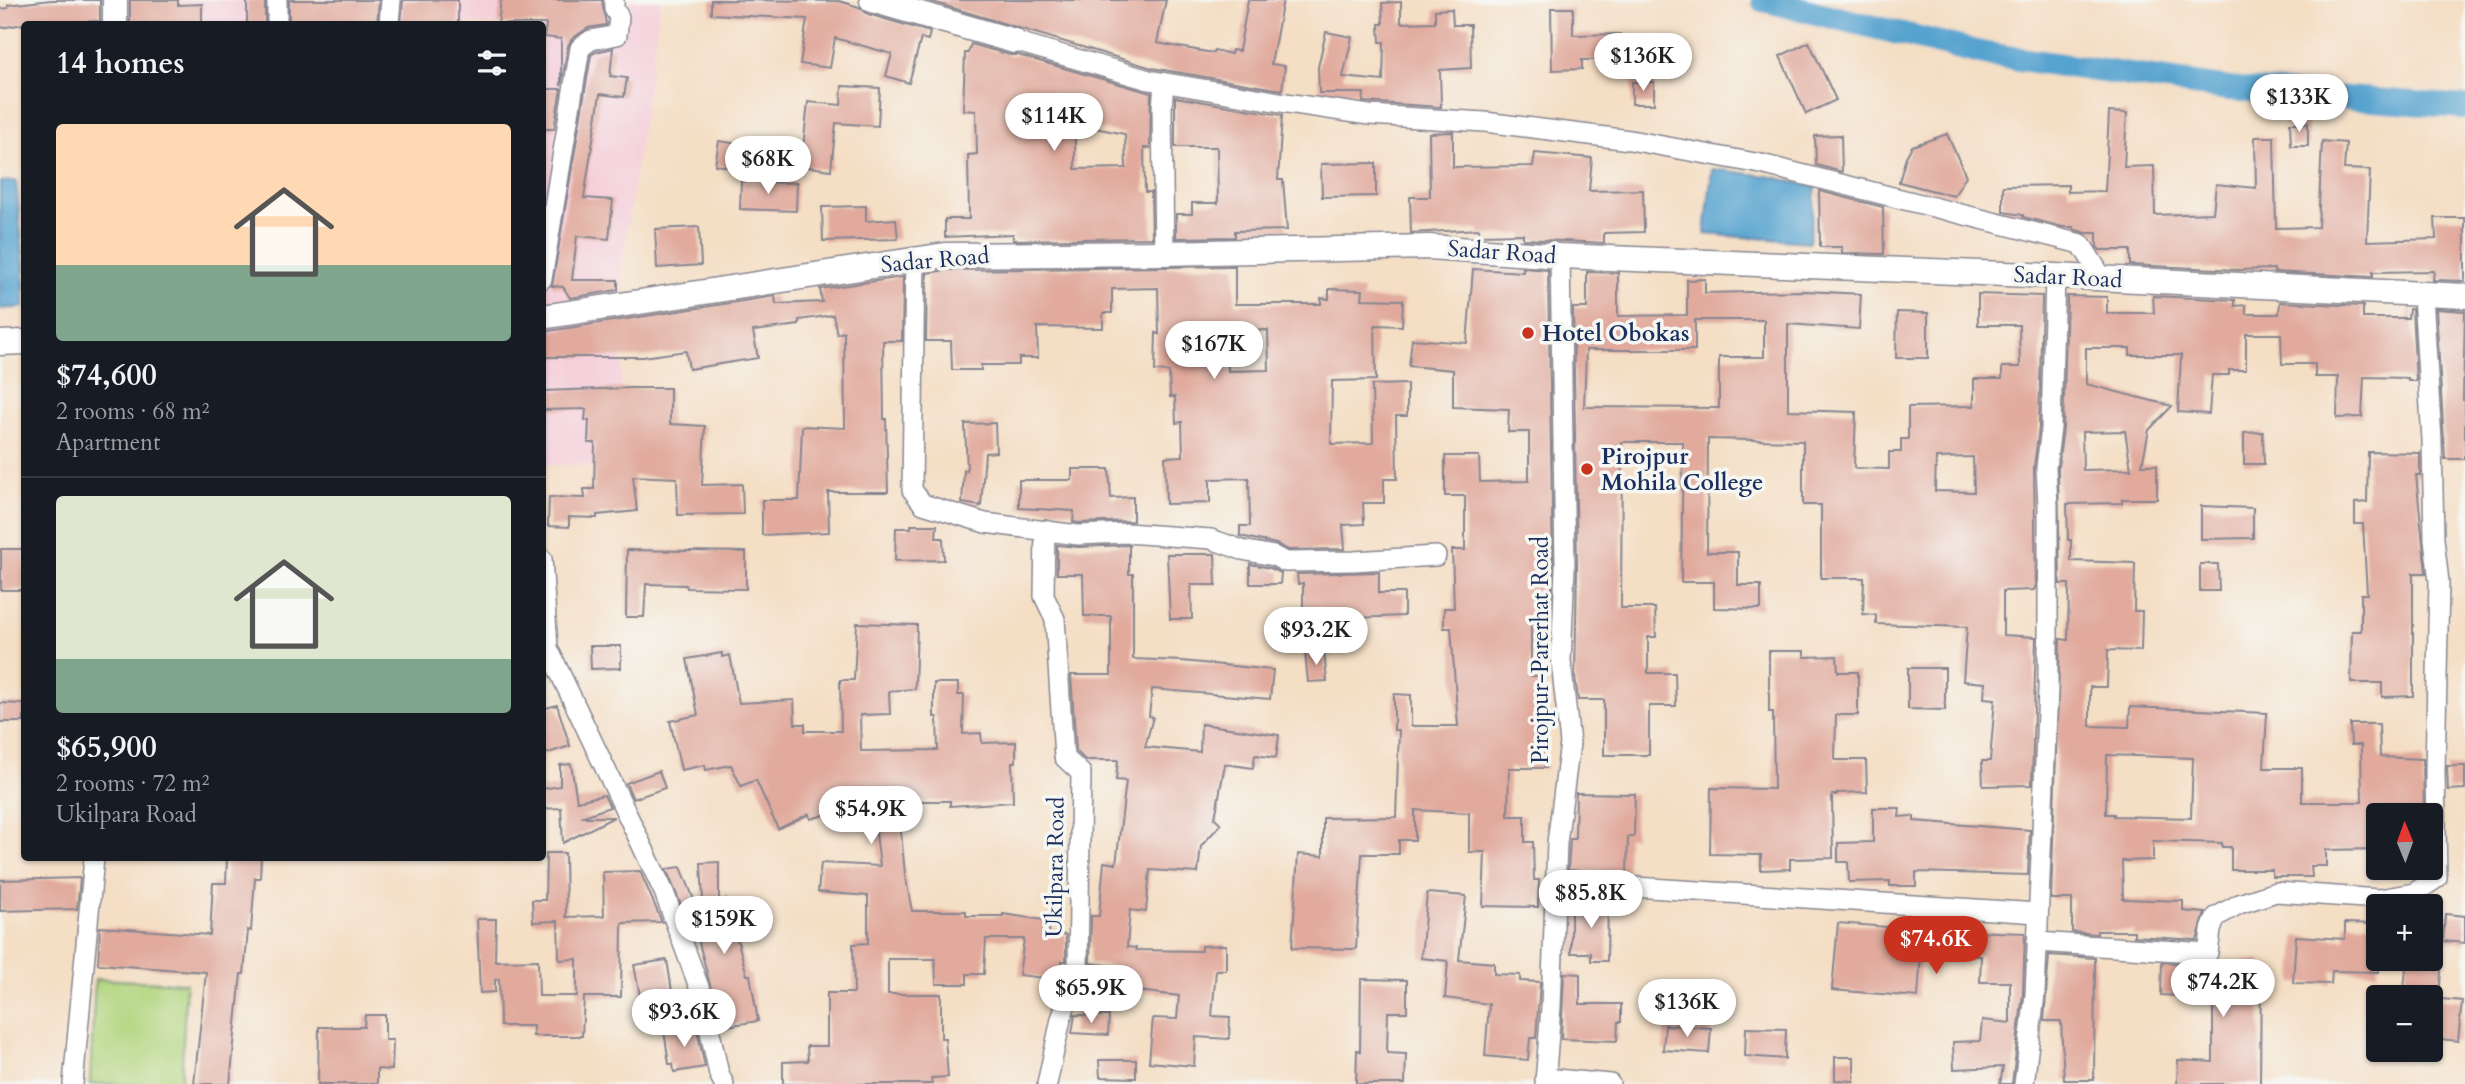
<!DOCTYPE html>
<html lang="en">
<head>
<meta charset="utf-8">
<style>
  :root { --surface:#171b24; --page:#242831; --text:#f1f3f6; --muted:#9ea1a6; --line:#363941; --accent:#c8321e }
  body { margin:0; font-family:Cardo,serif; background:var(--page); color:var(--text); height:100vh; display:flex; flex-direction:column; font-size:26px; white-space:nowrap }
  * { box-sizing:border-box; margin:0 }
  p { font-size:23px; color:var(--muted) }
  .icon { flex:none; width:38px; height:38px; fill:none; stroke:currentColor; stroke-width:2; stroke-linecap:round; stroke-linejoin:round }
  .map { position:relative; flex:1; overflow:hidden }
  .details { position:absolute; left:21px; top:21px; width:525px; height:840px; display:flex; flex-direction:column; background:var(--surface); border-radius:7px; box-shadow:0 2px 5px #0004 }
  .details>* { flex:none }
  .needle { width:46px; rotate:359deg }
  .buttons { position:absolute; left:2366px; top:803px; display:grid; gap:14px }
  .buttons a { display:grid; place-items:center; width:77px; height:77px; border-radius:7px; background:var(--surface); box-shadow:0 2px 5px #0004; font-size:35px }
  .price { position:absolute; translate:-50% -60px; padding:0 16px; border-radius:24px; background:#fff; color:#222; font-size:23px; line-height:46px; filter:drop-shadow(0 2px 4px #0008) }
  .price::after { content:''; position:absolute; left:50%; top:42px; width:21px; height:16px; margin-left:-10px; background:inherit; clip-path:polygon(0 0,100% 0,50% 100%) }
  .price.on { background:var(--accent); color:#fff }
  ul { padding:0; list-style:none }
  li { display:grid; align-content:center; gap:14px; height:371px; padding:0 35px }
  li+li { border-top:2px solid var(--line) }
  li span { display:grid; place-items:center; height:217px; border-radius:7px; color:#555 }
  li>.icon { margin-inline-start:auto }
  span .icon { width:126px; height:126px; fill:#fffc; stroke-width:1 }
  li b { font-size:30px }
  h2 { display:flex; justify-content:space-between; align-items:center; height:84px; padding:0 35px; font-size:30px }
  .map>svg:first-child { display:block }
  .built { fill:#f5cfda }
  .green { fill:#b1d47c; stroke:#66826d; stroke-width:2 }
  .water { fill:#57a3cf; stroke:#396996; stroke-width:2 }
  .lines { fill:none; stroke-linecap:round; stroke-linejoin:round }
  .canal { stroke:#57a3cf; stroke-width:24 }
  .building { fill:#e1aa9d; fill-rule:evenodd }
  .minor-casing { stroke:#888691; stroke-width:22 }
  .tertiary-casing { stroke:#888691; stroke-width:27 }
  .minor { stroke:#fff; stroke-width:19 }
  .tertiary { stroke:#fff; stroke-width:24 }
  .poi-dot { fill:#c8321e; stroke:#f6f6f2; stroke-width:2.5 }
  .labels { text-anchor:middle; dominant-baseline:central; stroke-width:7; stroke-linejoin:round; paint-order:stroke }
  .street-label { font-size:23px; fill:#1b2f5e; stroke:#f6f6f2 }
  .poi-label { font-size:23px; font-weight:bold; fill:#1b2f5e; stroke:#f6f6f2; text-anchor:start }
</style>
</head>
<body>
<div class="map">
<svg width="2465" height="1084" viewBox="0 0 2465 1084">
  <rect width="100%" height="100%" fill="#f6f6f2"/>
  <filter id="ink" filterUnits="userSpaceOnUse"><feTurbulence type="fractalNoise" baseFrequency=".0143" numOctaves="2"/><feDisplacementMap in="SourceGraphic" scale="14" xChannelSelector="R" yChannelSelector="G"/><feConvolveMatrix kernelMatrix="1 2 1 2 8 2 1 2 1" color-interpolation-filters="sRGB"/></filter>
  <filter id="wash" filterUnits="userSpaceOnUse"><feTurbulence type="fractalNoise" baseFrequency=".00686" numOctaves="4" result="noise"/><feDisplacementMap in="SourceGraphic" scale="28" xChannelSelector="R" yChannelSelector="G"/><feGaussianBlur stdDeviation="1.57" result="paint"/><feColorMatrix in="noise" values="0 0 0 0 0 0 0 0 0 0 0 0 0 0 0 0 0 1.4 0 .05"/><feComposite in="paint" operator="in"/></filter>
  <g filter="url(#wash)">
    <rect width="100%" height="100%" fill="#f4dec4"/>
    <polygon class="built" points="122,0 661,0 622,262 621,466 543,465 542,24 123,24"/>
    <polygon class="green" points="95,979 186,983 181,1084 90,1084"/>
    <g class="water">
      <polygon points="1712,169 1768,176 1816,187 1809,242 1705,234"/>
      <polygon points="16,181 24,270 24,307 0,309 0,182"/>
    </g>
    <g class="lines">
      <polyline class="canal" points="1763,0 1985,54 2229,89 2465,107"/>
    </g>
    <g id="blocks">
      <g class="building">
        <polygon points="51,0 100,0 100,21 74,22 74,24 24,24 0,28 0,9 8,8 8,5"/>
        <polygon points="130,0 178,0 178,5 202,4 202,23 130,24"/>
        <rect x="247" y="0" width="18" height="24"/>
        <polygon points="289,0 379,0 377,24 289,24"/>
        <polygon points="403,0 458,0 458,24 401,24"/>
        <polygon points="501,0 602,0 606,25 588,28 572,39 568,46 561,86 561,39 544,37 546,24 498,24"/>
        <polygon points="711,0 839,1 859,7 868,14 930,32 928,40 921,38 909,83 886,76 892,54 835,38 830,68 800,64 807,19 711,14"/>
        <polygon points="926,0 1166,0 1157,43 1213,53 1214,50 1231,54 1232,50 1239,51 1248,0 1283,0 1271,64 1285,66 1282,90 1152,68"/>
        <polygon points="1401,2 1401,23 1435,22 1435,10 1452,9 1453,25 1470,25 1471,68 1440,70 1441,107 1363,102 1364,93 1319,93 1318,67 1326,32 1352,37 1343,77 1383,81 1384,42 1380,42 1379,24 1383,24 1382,3"/>
        <polygon points="1551,8 1573,8 1573,35 1620,34 1620,59 1582,60 1582,69 1552,70"/>
        <polygon points="1809,42 1836,100 1806,114 1780,56"/>
        <path d="M971,44L1010,55H1018L1151,93L1150,148H1144L1145,192H1151L1152,238L1013,240V234L945,237V219H969L968,155L977,154L976,111L963,110L965,53H968ZM1075,124L1125,134L1126,168L1075,169Z"/>
        <polygon points="613,48 610,76 627,78 624,97 600,94 584,198 613,200 609,239 577,236 572,280 618,280 618,290 570,298 563,287 552,286 591,55 596,52"/>
        <rect x="1632" y="82" width="22" height="22"/>
        <polygon points="842,86 880,88 878,126 836,123 831,170 801,166 808,102 841,105"/>
        <polygon points="545,89 561,89 554,129 544,129"/>
        <polygon points="1175,97 1282,115 1278,180 1283,180 1287,230 1235,231 1235,237 1176,238 1176,214 1192,214 1192,203 1218,203 1217,147 1175,147"/>
        <polygon points="2109,112 2127,113 2124,167 2154,166 2155,215 2213,213 2216,184 2256,188 2255,137 2274,137 2276,228 2318,227 2322,141 2346,143 2344,169 2370,170 2367,241 2436,239 2435,218 2465,218 2465,281 2433,280 2434,271 2373,272 2373,277 2274,272 2274,269 2239,270 2130,265 2130,250 2100,250 2097,247 2097,233 2086,233 2073,229 2073,227 2063,227 2023,217 2023,215 2003,212 2003,186 2068,185 2068,192 2105,191"/>
        <polygon points="2290,123 2308,123 2308,146 2291,146"/>
        <polygon points="1453,132 1453,167 1533,166 1535,153 1592,158 1589,191 1643,190 1644,232 1604,233 1604,243 1523,239 1523,234 1479,235 1479,229 1411,233 1410,197 1430,197 1429,133"/>
        <polygon points="1947,134 1966,176 1954,196 1899,182 1906,157 1912,146"/>
        <polygon points="1841,135 1842,172 1816,165 1815,136"/>
        <polygon points="719,141 752,146 749,170 715,165"/>
        <polygon points="1376,163 1376,196 1322,197 1321,164"/>
        <polygon points="741,181 797,183 796,211 740,209"/>
        <polygon points="1819,191 1883,207 1884,254 1842,253 1842,247 1820,247"/>
        <polygon points="866,206 866,221 896,219 898,239 823,241 822,207"/>
        <polygon points="699,227 701,265 657,268 655,229"/>
        <path d="M1235,266V304H1321V298L1329,299V289L1363,290L1362,299L1403,300L1402,326L1375,325L1376,380L1332,381L1331,444L1373,443L1372,385L1407,384V416H1396L1397,479H1384V503H1363L1364,524L1343,525L1345,549L1288,550L1276,544L1240,536V526H1250L1249,478L1210,479V503L1166,504L1165,457L1183,456L1182,422L1176,423L1175,397H1170L1169,372L1155,371L1156,333L1159,334L1158,288L1112,289V313H1103V328L1037,327L1038,358H1019V365H981V370H952L951,341H926L927,273L946,270ZM1268,330L1269,370L1228,371L1227,331Z"/>
        <polygon points="1523,268 1548,270 1553,568 1550,624 1531,624 1531,676 1538,676 1539,733 1546,733 1546,768 1509,768 1508,816 1525,816 1525,842 1533,842 1534,880 1539,880 1538,907 1483,906 1485,852 1469,852 1469,813 1415,810 1415,840 1399,840 1399,854 1362,854 1356,949 1292,948 1298,854 1323,856 1323,818 1396,817 1399,730 1394,730 1394,694 1411,695 1411,726 1458,726 1451,628 1444,628 1444,608 1454,608 1452,550 1465,550 1465,496 1445,496 1445,456 1479,456 1480,482 1529,481 1529,432 1508,432 1509,409 1453,407 1453,370 1409,366 1412,339 1467,343 1473,269 1523,272"/>
        <path d="M1587,272L1618,273V316L1687,315V280L1705,279V293L1806,291L1861,294L1859,329L1788,324V410L1856,412L1854,468L1889,469V452H1901V439H1908V407L1974,406V379H2002V367H2020L2019,325H1978V294L2042,296L2039,427L2034,467L2036,585L2034,590L2003,591V635L2036,637L2032,785L1983,786L1982,761H1990L1995,699L1984,698L1985,683L1963,681L1967,627L1876,624V615L1863,614L1864,578H1821V505H1803V441L1708,439L1707,552H1738V585H1761V609L1714,608V582H1681L1683,442H1622L1621,608H1655L1656,637H1648V673H1675L1676,706H1649V755H1604V700H1578L1575,676L1577,568L1573,308H1587ZM1695,320H1764V357H1719V408L1584,407L1586,350H1695ZM1973,457L1974,492L1935,491L1936,458Z"/>
        <polygon points="903,277 902,341 883,341 884,419 886,419 888,492 828,492 829,532 762,535 762,500 799,500 802,426 845,428 844,332 837,334 833,315 799,320 799,325 753,331 758,358 689,369 686,351 643,357 542,357 542,332 775,296 776,304 822,302 820,289"/>
        <path d="M2067,296L2107,297V313H2154L2153,296L2235,300V306L2246,305V314H2279L2280,302L2363,306V318H2408L2409,309H2412L2416,381H2408V378L2364,377L2362,417L2337,418L2338,377H2315V364H2282L2281,334H2246V370H2229V375H2212L2209,414L2178,412L2181,355H2130V348H2086V384L2172,406L2149,430L2142,465H2157V499H2122V503L2067,504L2068,540H2071V561L2135,563L2134,611H2142L2141,651L2108,650L2107,687H2090V726L2129,727L2130,707L2267,713L2264,768H2302V802H2362L2361,745H2351L2350,724H2379L2380,757L2423,759L2424,816H2378V849L2326,850V866H2311L2312,877H2272V870H2231V847H2222V843L2153,841V860L2122,861L2123,899L2183,901V911L2205,913L2197,940L2134,936V931H2097V934L2072,932V899H2051L2060,639L2068,640L2069,584H2060L2058,467L2063,428ZM2125,431L2131,469L2083,470L2082,432ZM2107,755L2193,758L2191,818L2114,816V814H2106Z"/>
        <polygon points="2436,309 2465,311 2463,400 2465,400 2465,459 2445,459"/>
        <polygon points="1897,312 1928,313 1928,358 1896,358"/>
        <polygon points="631,388 670,388 670,424 705,426 702,485 742,484 743,514 678,515 677,478 633,476 637,511 597,515 597,518 569,517 569,527 548,526 549,497 585,498 584,489 594,489 595,443 588,443 589,420 585,420 586,409 542,410 542,391"/>
        <polygon points="995,423 996,452 985,453 981,506 962,503 964,470 967,471 965,424"/>
        <polygon points="2263,432 2264,464 2244,464 2244,433"/>
        <polygon points="2368,452 2420,453 2420,475 2416,475 2426,573 2413,573 2413,696 2382,697 2382,683 2351,683 2352,631 2361,631 2361,594 2367,594 2363,524 2355,524 2355,503 2367,502"/>
        <polygon points="1072,469 1109,469 1111,498 1133,497 1133,521 1079,523 1073,522 1074,511 1019,508 1019,480 1072,480"/>
        <polygon points="2201,506 2253,508 2253,538 2201,539"/>
        <polygon points="911,525 937,525 936,538 943,538 944,560 895,561 896,528 911,528"/>
        <polygon points="1057,545 1078,547 1129,545 1129,574 1133,574 1133,659 1182,661 1273,670 1270,699 1152,689 1149,716 1153,717 1145,747 1200,752 1201,724 1279,735 1276,758 1255,755 1253,768 1225,764 1215,818 1221,824 1201,846 1198,873 1150,870 1146,912 1130,910 1127,947 1136,948 1136,950 1201,951 1201,946 1226,945 1226,970 1216,970 1212,1016 1230,1017 1229,1039 1196,1037 1194,1066 1149,1062 1153,1018 1177,1019 1179,996 1113,988 1113,966 1090,963 1091,916 1099,916 1104,862 1116,864 1126,781 1116,780 1118,760 1085,760 1076,751 1071,675 1111,675 1111,616 1084,616 1083,574 1057,574"/>
        <rect x="1" y="549" width="23" height="41"/>
        <polygon points="627,550 746,552 746,589 687,588 686,585 646,584 644,617 626,617"/>
        <polygon points="1167,554 1215,554 1216,585 1191,585 1192,619 1170,619"/>
        <polygon points="1250,564 1270,568 1281,573 1280,584 1250,584"/>
        <polygon points="2200,564 2218,564 2219,591 2200,591"/>
        <polygon points="1379,572 1379,593 1404,593 1404,616 1353,618 1353,612 1303,612 1303,583 1298,584 1297,574"/>
        <polygon points="857,623 917,625 915,689 889,691 890,714 860,715 861,751 938,750 937,717 934,717 934,683 958,683 958,695 964,695 963,734 981,733 982,743 1016,742 1016,762 1012,762 1013,802 950,806 950,801 898,801 905,874 912,911 966,911 966,916 1003,916 1003,914 1050,921 1049,933 1066,935 1066,961 1062,961 1059,980 1019,975 1024,939 986,939 984,974 967,974 967,984 936,984 935,959 888,959 888,994 941,994 941,1038 945,1038 948,1077 931,1078 932,1084 783,1084 783,1062 808,1061 807,1046 827,1046 827,993 854,993 853,944 868,943 868,896 818,892 821,863 880,866 874,817 850,817 850,808 810,819 809,814 778,829 756,780 741,786 731,765 706,770 705,765 681,770 670,721 698,715 687,659 722,653 722,657 730,655 739,703 794,700 795,724 805,724 805,731 841,731 840,680 854,680"/>
        <polygon points="590,646 621,646 621,668 591,669"/>
        <polygon points="1324,651 1327,681 1308,682 1305,653"/>
        <polygon points="1769,651 1804,651 1804,657 1837,656 1838,672 1858,672 1858,715 1836,715 1835,760 1866,760 1867,792 1837,793 1837,795 1832,795 1833,858 1790,859 1790,869 1761,870 1761,855 1710,854 1711,788 1774,789 1773,712 1769,712"/>
        <polygon points="1908,668 1945,668 1945,710 1908,709"/>
        <polygon points="0,703 24,704 24,722 0,722"/>
        <polygon points="557,705 570,746 542,755 542,709"/>
        <polygon points="571,764 577,801 604,795 610,807 581,817 614,817 563,843 561,808 542,809 542,789 560,786 560,765"/>
        <polygon points="2447,766 2465,766 2465,789 2448,790"/>
        <polygon points="659,771 665,788 633,799 626,783"/>
        <polygon points="1576,793 1635,794 1634,837 1628,837 1627,874 1568,870 1570,839 1575,839"/>
        <polygon points="1873,808 1900,808 1899,817 1914,816 1914,821 2030,830 2028,875 1916,872 1916,886 1890,886 1890,881 1849,882 1848,862 1838,862 1838,843 1873,842"/>
        <polygon points="546,853 565,853 566,917 604,916 603,872 640,871 662,922 622,923 621,997 584,997 582,1036 533,1036 533,1026 500,1026 499,979 495,980 495,992 480,993 477,919 496,919 495,961 538,960 539,996 577,996 577,959 559,960 558,921 533,922 532,900 545,900"/>
        <polygon points="227,858 261,858 260,878 255,878 251,931 248,930 244,974 241,974 230,1084 194,1084 206,972 98,964 100,927 210,935 213,883 226,883"/>
        <polygon points="719,862 719,900 726,899 747,975 750,975 758,1021 721,1027 698,939 705,938 701,863"/>
        <polygon points="681,867 703,922 688,922 666,869"/>
        <polygon points="80,878 77,909 0,911 0,880"/>
        <polygon points="1427,893 1466,896 1459,960 1494,963 1494,974 1520,975 1520,981 1540,982 1536,1038 1530,1038 1528,1060 1485,1056 1489,1004 1445,998 1448,961 1421,958"/>
        <polygon points="1590,896 1610,898 1610,901 1608,901 1607,961 1591,961 1591,953 1571,953 1571,912 1591,912"/>
        <polygon points="2445,914 2465,916 2465,943 2443,941"/>
        <polygon points="1899,919 1968,925 1968,931 2025,933 2023,994 2012,1084 2000,1084 2003,1067 1954,1069 1953,1042 1980,1041 1982,1020 2010,1023 2010,982 1980,982 1981,956 1921,953 1918,997 1832,990 1838,923 1899,928"/>
        <polygon points="2345,923 2378,924 2378,972 2332,971 2331,984 2293,983 2296,936 2345,939"/>
        <polygon points="2049,955 2095,958 2094,1080 2064,1080 2061,1021 2044,1021"/>
        <polygon points="2407,959 2442,959 2439,998 2403,998"/>
        <polygon points="667,960 672,991 640,996 634,965"/>
        <polygon points="2217,961 2261,961 2260,1084 2177,1084 2178,1060 2213,1062 2213,998 2161,995 2162,962 2207,965"/>
        <polygon points="1564,973 1580,974 1580,1004 1621,1004 1621,1022 1618,1022 1617,1041 1561,1039"/>
        <polygon points="1361,979 1407,980 1407,1012 1388,1012 1387,1053 1406,1054 1405,1084 1356,1084 1357,1050 1360,1051"/>
        <polygon points="2431,998 2462,1001 2458,1041 2431,1038"/>
        <polygon points="365,1015 385,1015 385,1040 393,1040 392,1070 377,1069 377,1084 318,1084 319,1027 364,1027"/>
        <polygon points="1075,1015 1109,1016 1108,1035 1072,1033"/>
        <polygon points="696,1025 705,1067 674,1072 673,1064 669,1064 664,1030"/>
        <polygon points="1665,1025 1711,1028 1709,1053 1663,1050"/>
        <polygon points="1746,1028 1786,1029 1785,1059 1745,1056"/>
        <polygon points="1835,1057 1854,1057 1854,1081 1835,1080"/>
        <polygon points="1099,1060 1136,1060 1136,1078 1100,1077"/>
      </g>
    </g>
  </g>
  <g filter="url(#ink)">
    <use href="#blocks" fill-opacity="0" stroke="#888691" stroke-width="2"/>
    <g class="lines">
      <g class="minor-casing">
        <g id="minor">
          <polyline points="277,24 277,0"/>
          <polyline points="389,24 391,0"/>
          <polyline points="1014,41 1149,80 1280,102 1369,115 1485,122 1630,140 1761,164 2081,244 2103,279"/>
          <polyline points="1164,253 1162,108 1164,83"/>
          <polyline points="915,258 912,490 923,504 985,523 1078,535 1126,533 1211,539 1242,550 1274,556 1285,562 1354,561 1436,556"/>
          <polyline points="542,279 580,48 591,40 617,35 619,17 614,9 614,0"/>
          <polyline points="1045,530 1044,596 1055,619 1064,757 1081,773 1078,969 1061,1019 1047,1084"/>
          <polyline points="542,559 548,648 664,892 702,995 719,1074 724,1084"/>
          <polyline points="1557,882 2038,913"/>
          <polyline points="2037,942 2208,953 2211,930 2216,917 2239,904 2276,892 2379,899 2414,893 2437,878 2435,772 2439,582 2434,539 2432,440 2423,296"/>
          <polyline points="1545,1078 1610,1084"/>
          <polyline points="73,1084 94,858"/>
          <polyline points="1545,1084 1551,1007 1557,843 1570,743 1561,661 1565,568 1560,256"/>
          <polyline points="2024,1084 2035,995 2048,689 2048,506 2046,467 2051,428 2055,276"/>
        </g>
      </g>
      <g class="tertiary-casing">
        <g id="tertiary">
          <polyline points="115,0 115,24"/>
          <polyline points="872,0 1014,41"/>
          <polyline points="542,317 945,255 1164,253 1429,247 1560,256 2055,276 2465,296"/>
          <polyline points="0,343 24,342"/>
        </g>
      </g>
      <use href="#minor" class="minor"/>
      <use href="#tertiary" class="tertiary"/>
    </g>
  </g>
  <g class="poi-dot">
    <circle cx="1528" cy="333" r="7"/>
    <circle cx="1587" cy="469" r="7"/>
  </g>
  <g class="labels">
    <g class="street-label">
      <text transform="translate(1502 252) rotate(4)">Sadar Road</text>
      <text transform="translate(935 260) rotate(-5)">Sadar Road</text>
      <text transform="translate(2068 277) rotate(3)">Sadar Road</text>
      <text transform="translate(1540 650) rotate(-90)">Pirojpur-Parerhat Road</text>
      <text transform="translate(1055 867) rotate(-89)">Ukilpara Road</text>
    </g>
    <g class="poi-label">
      <text x="1542" y="333">Hotel Obokas</text>
      <text x="1601" y="456">Pirojpur<tspan x="1601" dy="26">Mohila College</tspan></text>
    </g>
  </g>
</svg>
<div class="buttons">
<a><svg class="needle" viewBox="-14 -14 28 28"><path d="M0-13l5 13h-10z" fill="#e53935"/><path d="M0 13l5-13h-10z" fill="#9ea1a6"/></svg></a>
<a>+</a>
<a>−</a>
</div>
<b class="price" style="left:1643px;top:93px">$136K</b>
<b class="price" style="left:2299px;top:134px">$133K</b>
<b class="price" style="left:1054px;top:153px">$114K</b>
<b class="price" style="left:768px;top:196px">$68K</b>
<b class="price" style="left:1214px;top:381px">$167K</b>
<b class="price" style="left:1316px;top:667px">$93.2K</b>
<b class="price" style="left:871px;top:846px">$54.9K</b>
<b class="price" style="left:1591px;top:930px">$85.8K</b>
<b class="price" style="left:724px;top:956px">$159K</b>
<b class="price on" style="left:1936px;top:976px">$74.6K</b>
<b class="price" style="left:2223px;top:1019px">$74.2K</b>
<b class="price" style="left:1091px;top:1025px">$65.9K</b>
<b class="price" style="left:1687px;top:1039px">$136K</b>
<b class="price" style="left:684px;top:1049px">$93.6K</b>
<section class="details">
<h2>14 homes<svg class="icon" aria-label="filters" viewBox="0 0 24 24"><path d="M4 7h16M4 17h16"/><circle cx="9" cy="7" r="2"/><circle cx="15" cy="17" r="2"/></svg></h2>
<ul>
<li><span style="background:linear-gradient(#ffd9b3 65%,#7fa58c 0)"><svg class="icon" aria-label="home" viewBox="0 0 24 24"><path d="M3 11l9-7 9 7M6 9v11h12V9"/></svg></span><div><b>$74,600</b><p>2 rooms · 68 m²</p><p>Apartment</p></div></li>
<li><span style="background:linear-gradient(#dfe7d0 75%,#7fa58c 0)"><svg class="icon" aria-label="home" viewBox="0 0 24 24"><path d="M3 11l9-7 9 7M6 9v11h12V9"/></svg></span><div><b>$65,900</b><p>2 rooms · 72 m²</p><p>Ukilpara Road</p></div></li>
</ul>
</section>
</div>
</body>
</html>
